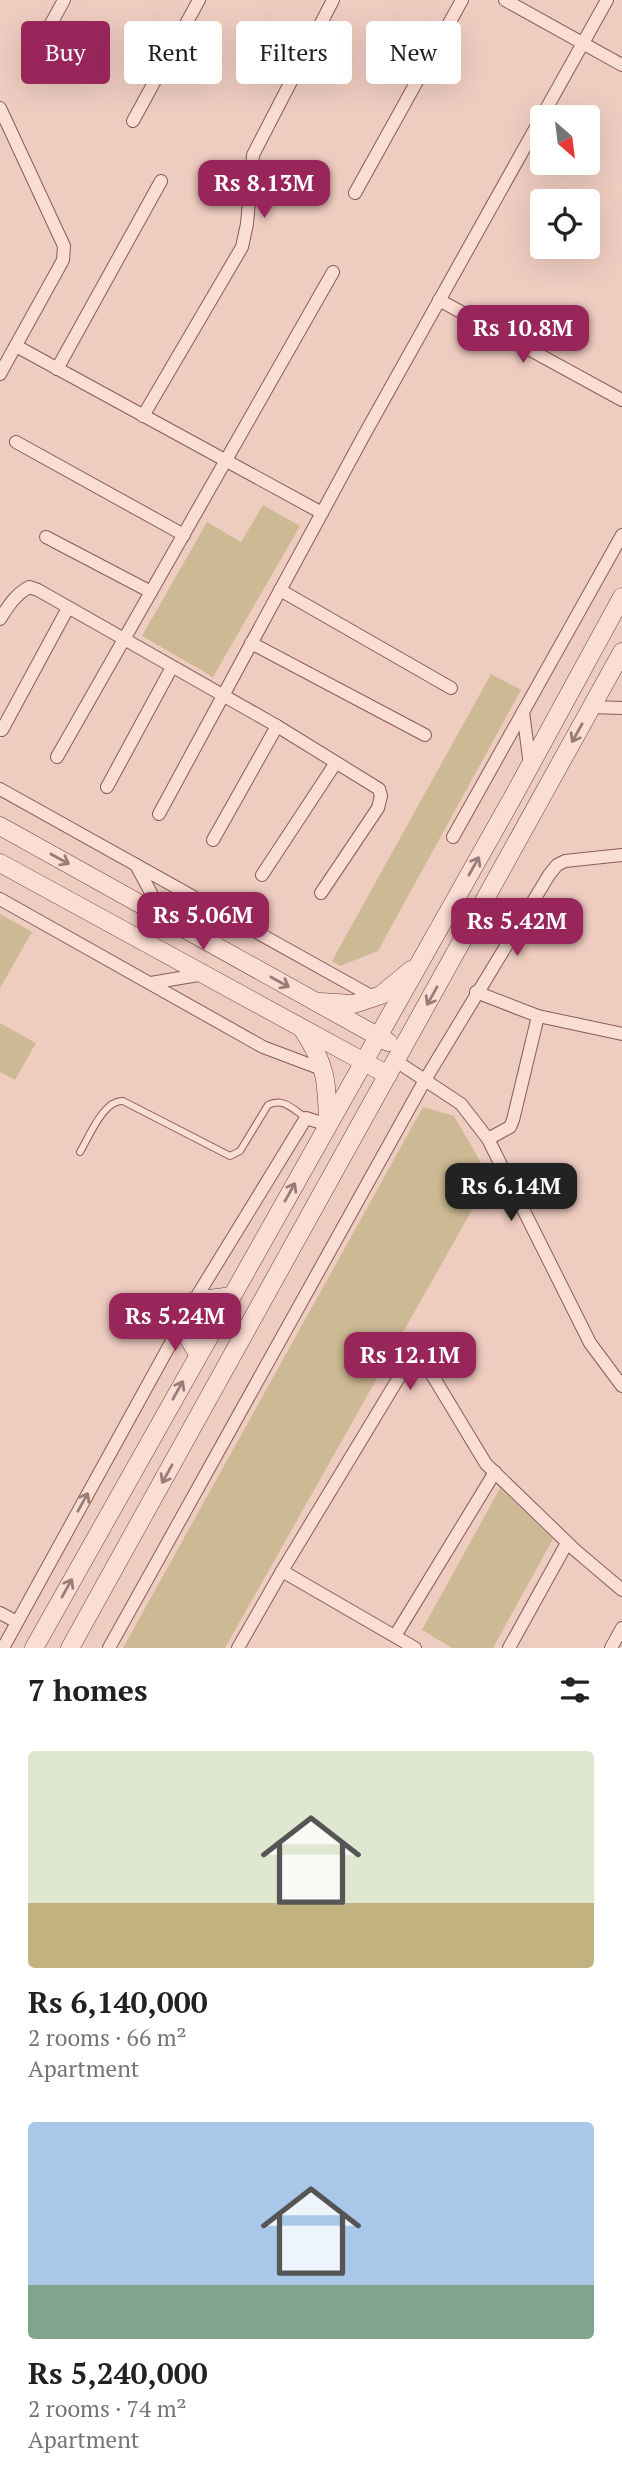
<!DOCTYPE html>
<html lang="en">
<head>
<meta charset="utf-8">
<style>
  :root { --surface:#fff; --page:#f6f6f6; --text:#202124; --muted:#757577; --accent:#99265b }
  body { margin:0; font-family:"PT Serif",serif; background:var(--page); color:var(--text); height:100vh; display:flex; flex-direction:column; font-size:26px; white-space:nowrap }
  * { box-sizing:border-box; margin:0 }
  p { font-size:23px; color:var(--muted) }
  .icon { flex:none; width:38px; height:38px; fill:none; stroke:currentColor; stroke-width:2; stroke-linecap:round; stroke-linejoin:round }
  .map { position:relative; height:1648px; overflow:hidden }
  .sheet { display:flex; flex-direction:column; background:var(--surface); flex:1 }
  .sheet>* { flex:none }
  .top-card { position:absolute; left:21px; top:21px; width:581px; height:63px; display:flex; gap:14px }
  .needle { width:46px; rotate:152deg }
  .buttons { position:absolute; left:530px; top:105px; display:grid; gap:14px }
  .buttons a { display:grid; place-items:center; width:70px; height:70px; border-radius:7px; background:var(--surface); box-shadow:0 7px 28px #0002; font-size:35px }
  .price { position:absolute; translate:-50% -60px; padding:0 16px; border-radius:14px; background:var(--accent); color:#fff; font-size:23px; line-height:46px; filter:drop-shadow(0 2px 4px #0008) }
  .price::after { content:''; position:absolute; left:50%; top:42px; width:21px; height:16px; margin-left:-10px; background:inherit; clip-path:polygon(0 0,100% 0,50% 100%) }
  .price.on { background:#222; color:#fff }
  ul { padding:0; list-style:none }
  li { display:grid; align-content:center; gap:14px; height:371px; padding:0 28px }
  li span { display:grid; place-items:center; height:217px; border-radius:7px; color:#555 }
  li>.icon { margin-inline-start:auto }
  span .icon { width:126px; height:126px; fill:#fffc; stroke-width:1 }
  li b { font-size:30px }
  h2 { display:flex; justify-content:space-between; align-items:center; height:84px; padding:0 28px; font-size:30px }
  .tag { padding:0 24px; border-radius:7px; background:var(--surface); box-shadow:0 7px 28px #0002; font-size:24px; line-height:63px }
  .tag.on { background:var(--accent); color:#fff }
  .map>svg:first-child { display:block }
  .green { fill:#cdba94 }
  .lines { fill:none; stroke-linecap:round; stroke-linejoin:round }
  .lane-casing { stroke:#885b58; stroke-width:8 }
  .street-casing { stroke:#885b58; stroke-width:14 }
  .secondary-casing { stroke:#6a3d3b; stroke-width:19 }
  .lane { stroke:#faddd3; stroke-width:6 }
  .street { stroke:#faddd3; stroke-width:12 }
  .secondary { stroke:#faddd3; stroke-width:18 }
  .oneway { stroke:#997d78 }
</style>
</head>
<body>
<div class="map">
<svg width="622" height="1648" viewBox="0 0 622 1648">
  <rect width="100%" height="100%" fill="#efccc0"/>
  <g class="green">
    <polygon points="263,505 300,526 213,677 142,636 207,522 241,542"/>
    <polygon points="491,674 521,690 378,951 340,966 332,961"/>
    <polygon points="0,914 32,932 0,988"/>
    <polygon points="0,1023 36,1043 15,1080 0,1072"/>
    <polygon points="423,1107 454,1116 490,1178 225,1648 123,1648"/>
    <polygon points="500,1488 553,1539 493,1648 452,1648 422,1630"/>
  </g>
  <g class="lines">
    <g class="lane-casing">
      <path id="lane" d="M80,1152C89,1137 104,1099 123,1101L230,1156L240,1151L268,1105C283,1097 293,1109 306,1118"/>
    </g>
    <g class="street-casing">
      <g id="street">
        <polyline points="505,0 622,65"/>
        <polyline points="30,62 64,0"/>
        <polyline points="0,108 64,246 63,260 57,271 0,374"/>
        <polyline points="133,121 199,0"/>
        <polyline points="355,193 462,0"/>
        <polyline points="439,300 622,400"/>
        <polyline points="16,346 322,513"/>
        <polyline points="57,369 161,181"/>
        <polyline points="143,416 242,247 247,224 253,155 333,0"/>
        <polyline points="16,442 184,535"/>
        <polyline points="46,537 151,592"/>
        <polyline points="280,590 451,688"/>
        <path d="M0,619C9,605 15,595 29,587L38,590L277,726L379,789L381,796L378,808L321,893"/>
        <polyline points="251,643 425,735"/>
        <polyline points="591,707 622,708"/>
        <polyline points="523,712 530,765"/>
        <polyline points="2,730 68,608"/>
        <polyline points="57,757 333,272"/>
        <polyline points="107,787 172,667"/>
        <polyline points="0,789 373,997"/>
        <polyline points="159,814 363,437 607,0"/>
        <polyline points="453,837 622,535"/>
        <polyline points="213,840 277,726"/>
        <polyline points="136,865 164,917"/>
        <polyline points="262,875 335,764"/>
        <polyline points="0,899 263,1047 324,1070"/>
        <polyline points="151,983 204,974"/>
        <polyline points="476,992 538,1016 622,1034"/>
        <polyline points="396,1061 461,1104 488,1139 590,1343 622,1386"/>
        <polyline points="488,1139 510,1127 513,1120 538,1016"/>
        <polyline points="282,1571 415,1648"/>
        <polyline points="0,1613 17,1622"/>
        <polyline points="395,1636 495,1472"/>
        <polyline points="3,1648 194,1301 306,1118 328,1125"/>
        <polyline points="109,1648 425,1080 549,875 557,865 565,861 622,855"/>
        <polyline points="238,1648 282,1571 398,1379 408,1367 418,1363 428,1368 486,1464 575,1550 622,1590"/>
        <polyline points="509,1648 567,1543"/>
        <polyline points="611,1648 622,1628"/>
      </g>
    </g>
    <g class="secondary-casing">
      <g id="secondary">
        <polyline points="0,826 388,1042"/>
        <polyline points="0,863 388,1075"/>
        <polyline points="320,1002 354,1004 381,995 411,970"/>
        <path d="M303,1030C327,1066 327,1083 328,1125"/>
        <polyline points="194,1301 232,1296"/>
        <polyline points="181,1326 195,1349 199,1352"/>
        <polyline points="34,1648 513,797 622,597"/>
        <polyline points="70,1648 622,652"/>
      </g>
    </g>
    <use href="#lane" class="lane"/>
    <use href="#street" class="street"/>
    <use href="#secondary" class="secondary"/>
  </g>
  <defs><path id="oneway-shaft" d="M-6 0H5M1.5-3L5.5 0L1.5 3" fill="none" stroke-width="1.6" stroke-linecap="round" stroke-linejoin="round" transform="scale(1.75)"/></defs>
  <g class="oneway">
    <use href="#oneway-shaft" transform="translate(577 733) rotate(119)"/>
    <use href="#oneway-shaft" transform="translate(60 859) rotate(29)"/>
    <use href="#oneway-shaft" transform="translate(474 866) rotate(-61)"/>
    <use href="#oneway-shaft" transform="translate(280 982) rotate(29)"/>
    <use href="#oneway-shaft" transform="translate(432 996) rotate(119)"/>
    <use href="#oneway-shaft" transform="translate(290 1192) rotate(-61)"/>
    <use href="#oneway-shaft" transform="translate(178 1390) rotate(-61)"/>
    <use href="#oneway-shaft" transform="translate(167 1474) rotate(119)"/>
    <use href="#oneway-shaft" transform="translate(83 1502) rotate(-61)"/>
    <use href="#oneway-shaft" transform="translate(67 1588) rotate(-61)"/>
  </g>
</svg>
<div class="buttons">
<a><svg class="needle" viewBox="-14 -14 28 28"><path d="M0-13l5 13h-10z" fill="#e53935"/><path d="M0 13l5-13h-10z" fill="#757577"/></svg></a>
<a><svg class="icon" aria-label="locate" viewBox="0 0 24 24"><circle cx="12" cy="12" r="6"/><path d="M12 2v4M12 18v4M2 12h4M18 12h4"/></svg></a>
</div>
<b class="price" style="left:264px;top:220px">Rs 8.13M</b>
<b class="price" style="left:523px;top:365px">Rs 10.8M</b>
<b class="price" style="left:203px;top:952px">Rs 5.06M</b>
<b class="price" style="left:517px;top:958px">Rs 5.42M</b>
<b class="price on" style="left:511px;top:1223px">Rs 6.14M</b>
<b class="price" style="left:175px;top:1353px">Rs 5.24M</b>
<b class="price" style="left:410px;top:1392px">Rs 12.1M</b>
<div class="top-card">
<a class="tag on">Buy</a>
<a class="tag">Rent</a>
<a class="tag">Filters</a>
<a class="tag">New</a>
</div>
</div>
<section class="sheet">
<h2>7 homes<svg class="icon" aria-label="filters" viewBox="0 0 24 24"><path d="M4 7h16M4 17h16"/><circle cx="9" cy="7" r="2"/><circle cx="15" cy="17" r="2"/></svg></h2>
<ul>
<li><span style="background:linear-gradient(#dfe7d0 70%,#c2b280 0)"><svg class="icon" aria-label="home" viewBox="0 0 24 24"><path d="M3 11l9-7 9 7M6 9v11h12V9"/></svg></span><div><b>Rs 6,140,000</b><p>2 rooms · 66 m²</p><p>Apartment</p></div></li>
<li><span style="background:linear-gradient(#a9c7e8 75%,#7fa58c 0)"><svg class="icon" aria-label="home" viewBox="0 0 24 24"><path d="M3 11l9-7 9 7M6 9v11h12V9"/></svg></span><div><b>Rs 5,240,000</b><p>2 rooms · 74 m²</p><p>Apartment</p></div></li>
</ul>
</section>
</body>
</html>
